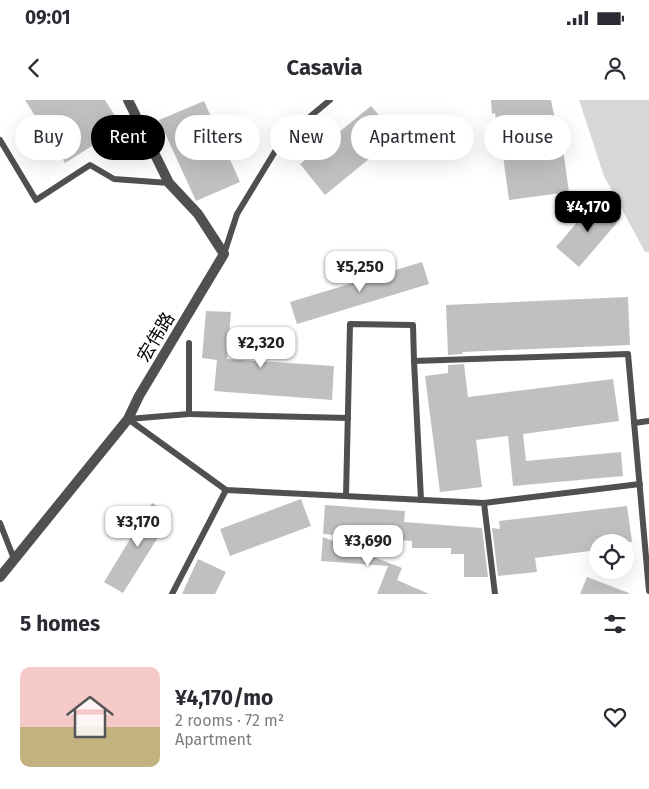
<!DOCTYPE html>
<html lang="en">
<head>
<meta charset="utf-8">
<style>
  :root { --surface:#fff; --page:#f7f7f7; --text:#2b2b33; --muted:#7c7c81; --line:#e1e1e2; --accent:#000 }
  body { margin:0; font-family:"Fira Sans","Noto Sans SC",sans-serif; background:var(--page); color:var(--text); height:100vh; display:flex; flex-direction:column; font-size:19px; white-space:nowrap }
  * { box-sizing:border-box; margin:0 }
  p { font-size:16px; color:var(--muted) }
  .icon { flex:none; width:28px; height:28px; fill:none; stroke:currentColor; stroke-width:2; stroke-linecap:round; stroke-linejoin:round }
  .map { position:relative; height:494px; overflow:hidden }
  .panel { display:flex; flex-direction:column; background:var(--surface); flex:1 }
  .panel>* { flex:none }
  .guide { position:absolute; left:15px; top:15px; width:620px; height:45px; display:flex; gap:10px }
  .controls { position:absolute; left:589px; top:434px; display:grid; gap:10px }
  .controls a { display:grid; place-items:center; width:45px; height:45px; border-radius:50%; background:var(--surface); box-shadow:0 5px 20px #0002; font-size:25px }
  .price { position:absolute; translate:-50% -42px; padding:0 11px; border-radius:10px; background:#fff; color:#222; font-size:16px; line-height:32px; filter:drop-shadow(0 1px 2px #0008) }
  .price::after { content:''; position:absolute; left:50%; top:30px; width:15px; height:11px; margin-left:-8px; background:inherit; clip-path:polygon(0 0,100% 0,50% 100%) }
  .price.active { background:var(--accent); color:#fff }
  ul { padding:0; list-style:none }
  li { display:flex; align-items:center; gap:15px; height:125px; padding:0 20px }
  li+li { border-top:1px solid var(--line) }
  li span { display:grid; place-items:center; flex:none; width:140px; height:100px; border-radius:10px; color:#555 }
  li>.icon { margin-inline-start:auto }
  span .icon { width:60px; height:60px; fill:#fffc; stroke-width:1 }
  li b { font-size:21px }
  h2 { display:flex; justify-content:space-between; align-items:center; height:60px; padding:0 20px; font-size:21px }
  .chip { padding:0 18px; border-radius:22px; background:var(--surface); box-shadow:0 5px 20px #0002; font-size:18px; line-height:45px }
  .chip.active { background:var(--accent); color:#fff }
  .status { display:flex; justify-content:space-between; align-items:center; height:35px; padding:0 25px; background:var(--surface); direction:ltr }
  .status svg { height:14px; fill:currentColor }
  header { display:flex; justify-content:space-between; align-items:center; height:65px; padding:0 20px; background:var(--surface); font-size:22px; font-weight:700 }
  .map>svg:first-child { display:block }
  .green { fill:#d7d7d7 }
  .building { fill:#c0c0c0 }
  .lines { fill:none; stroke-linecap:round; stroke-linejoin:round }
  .service { stroke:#505050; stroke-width:6 }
  .minor { stroke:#505050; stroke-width:10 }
  .labels { text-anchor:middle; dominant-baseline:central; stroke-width:4; stroke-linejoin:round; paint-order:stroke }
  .street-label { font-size:18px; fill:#000; stroke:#fff }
</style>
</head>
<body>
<div class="status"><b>09:01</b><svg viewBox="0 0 49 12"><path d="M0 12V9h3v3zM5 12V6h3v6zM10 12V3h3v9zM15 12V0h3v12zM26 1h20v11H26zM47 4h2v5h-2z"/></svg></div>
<header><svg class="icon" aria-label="back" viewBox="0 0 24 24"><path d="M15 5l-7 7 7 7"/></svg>Casavia<svg class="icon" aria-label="person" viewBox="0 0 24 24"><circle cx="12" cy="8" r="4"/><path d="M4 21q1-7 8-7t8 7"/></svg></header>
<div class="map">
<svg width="649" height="494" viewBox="0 0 649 494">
  <rect width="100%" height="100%" fill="#fff"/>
  <polygon class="green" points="579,0 649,0 649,152 645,152 604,76"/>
  <g class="building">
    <polygon points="25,0 105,0 122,27 65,63"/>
    <polygon points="491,0 551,0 561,49 563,49 569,92 509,100 501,41 499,42 495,13 492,14"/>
    <polygon points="204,1 240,82 196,101 159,20"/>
    <polygon points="371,6 397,36 325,95 300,64"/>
    <polygon points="598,98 621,118 579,167 556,147"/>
    <polygon points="422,162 429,184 297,224 290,202"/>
    <polygon points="628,197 630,245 462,252 463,254 448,255 446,205"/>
    <polygon points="206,211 231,212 227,259 334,266 332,300 214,291 217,260 202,258"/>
    <polygon points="464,264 468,297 613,279 619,321 523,334 526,361 621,352 623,376 513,386 508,336 476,340 482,387 440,392 425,276 448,273 448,265"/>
    <polygon points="301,399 311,426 230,456 220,429"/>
    <polygon points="152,403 172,415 123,493 104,482"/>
    <polygon points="325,405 405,411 404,422 482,428 488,477 464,477 464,454 451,454 451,448 412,448 412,441 323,434"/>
    <polygon points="627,406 632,442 598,442 598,450 535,458 537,472 498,476 492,428 500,429 499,421"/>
    <polygon points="323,437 402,468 397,480 429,494 377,494 388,466 321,461"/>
    <polygon points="198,459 226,472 215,494 182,494"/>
    <polygon points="587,477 629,493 629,494 580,494"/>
  </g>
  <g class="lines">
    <g class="service">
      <polyline points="0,40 36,100 90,65 114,79 169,83"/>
      <polyline points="224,154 237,114 282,40 330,0"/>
      <polyline points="189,243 189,314 348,318"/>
      <polyline points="128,319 226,390 484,403 495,494"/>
      <polyline points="128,319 189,314"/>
      <polyline points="634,323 649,321"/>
      <polyline points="346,396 350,224 413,225 414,261"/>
      <polyline points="421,400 414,261 628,254 649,491"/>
      <polyline points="484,403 640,384"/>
      <polyline points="0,423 14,459"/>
      <polyline points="172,494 226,390"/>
    </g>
    <polyline class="minor" points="0,477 128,319 139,296 224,154 198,114 169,83 128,0"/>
  </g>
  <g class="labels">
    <g class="street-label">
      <text transform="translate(156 237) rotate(-59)">宏伟路</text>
    </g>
  </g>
</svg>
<div class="controls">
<a><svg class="icon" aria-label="locate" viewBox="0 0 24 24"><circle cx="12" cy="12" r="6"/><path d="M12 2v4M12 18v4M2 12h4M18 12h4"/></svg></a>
</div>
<b class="price active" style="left:588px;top:133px">¥4,170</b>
<b class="price" style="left:360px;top:193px">¥5,250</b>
<b class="price" style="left:261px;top:269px">¥2,320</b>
<b class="price" style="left:138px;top:448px">¥3,170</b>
<b class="price" style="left:368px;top:467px">¥3,690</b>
<div class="guide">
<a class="chip">Buy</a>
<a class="chip active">Rent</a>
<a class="chip">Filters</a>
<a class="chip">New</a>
<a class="chip">Apartment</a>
<a class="chip">House</a>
</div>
</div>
<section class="panel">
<h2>5 homes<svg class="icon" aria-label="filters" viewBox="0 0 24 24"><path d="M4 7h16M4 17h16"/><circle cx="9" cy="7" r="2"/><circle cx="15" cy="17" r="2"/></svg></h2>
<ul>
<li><span style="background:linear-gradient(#f6c9c9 60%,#c2b280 0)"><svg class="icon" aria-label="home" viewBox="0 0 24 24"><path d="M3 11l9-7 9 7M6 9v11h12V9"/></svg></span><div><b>¥4,170/mo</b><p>2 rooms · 72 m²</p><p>Apartment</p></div><svg class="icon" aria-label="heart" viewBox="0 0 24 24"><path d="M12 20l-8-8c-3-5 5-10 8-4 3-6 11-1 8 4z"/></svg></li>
</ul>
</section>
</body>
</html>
